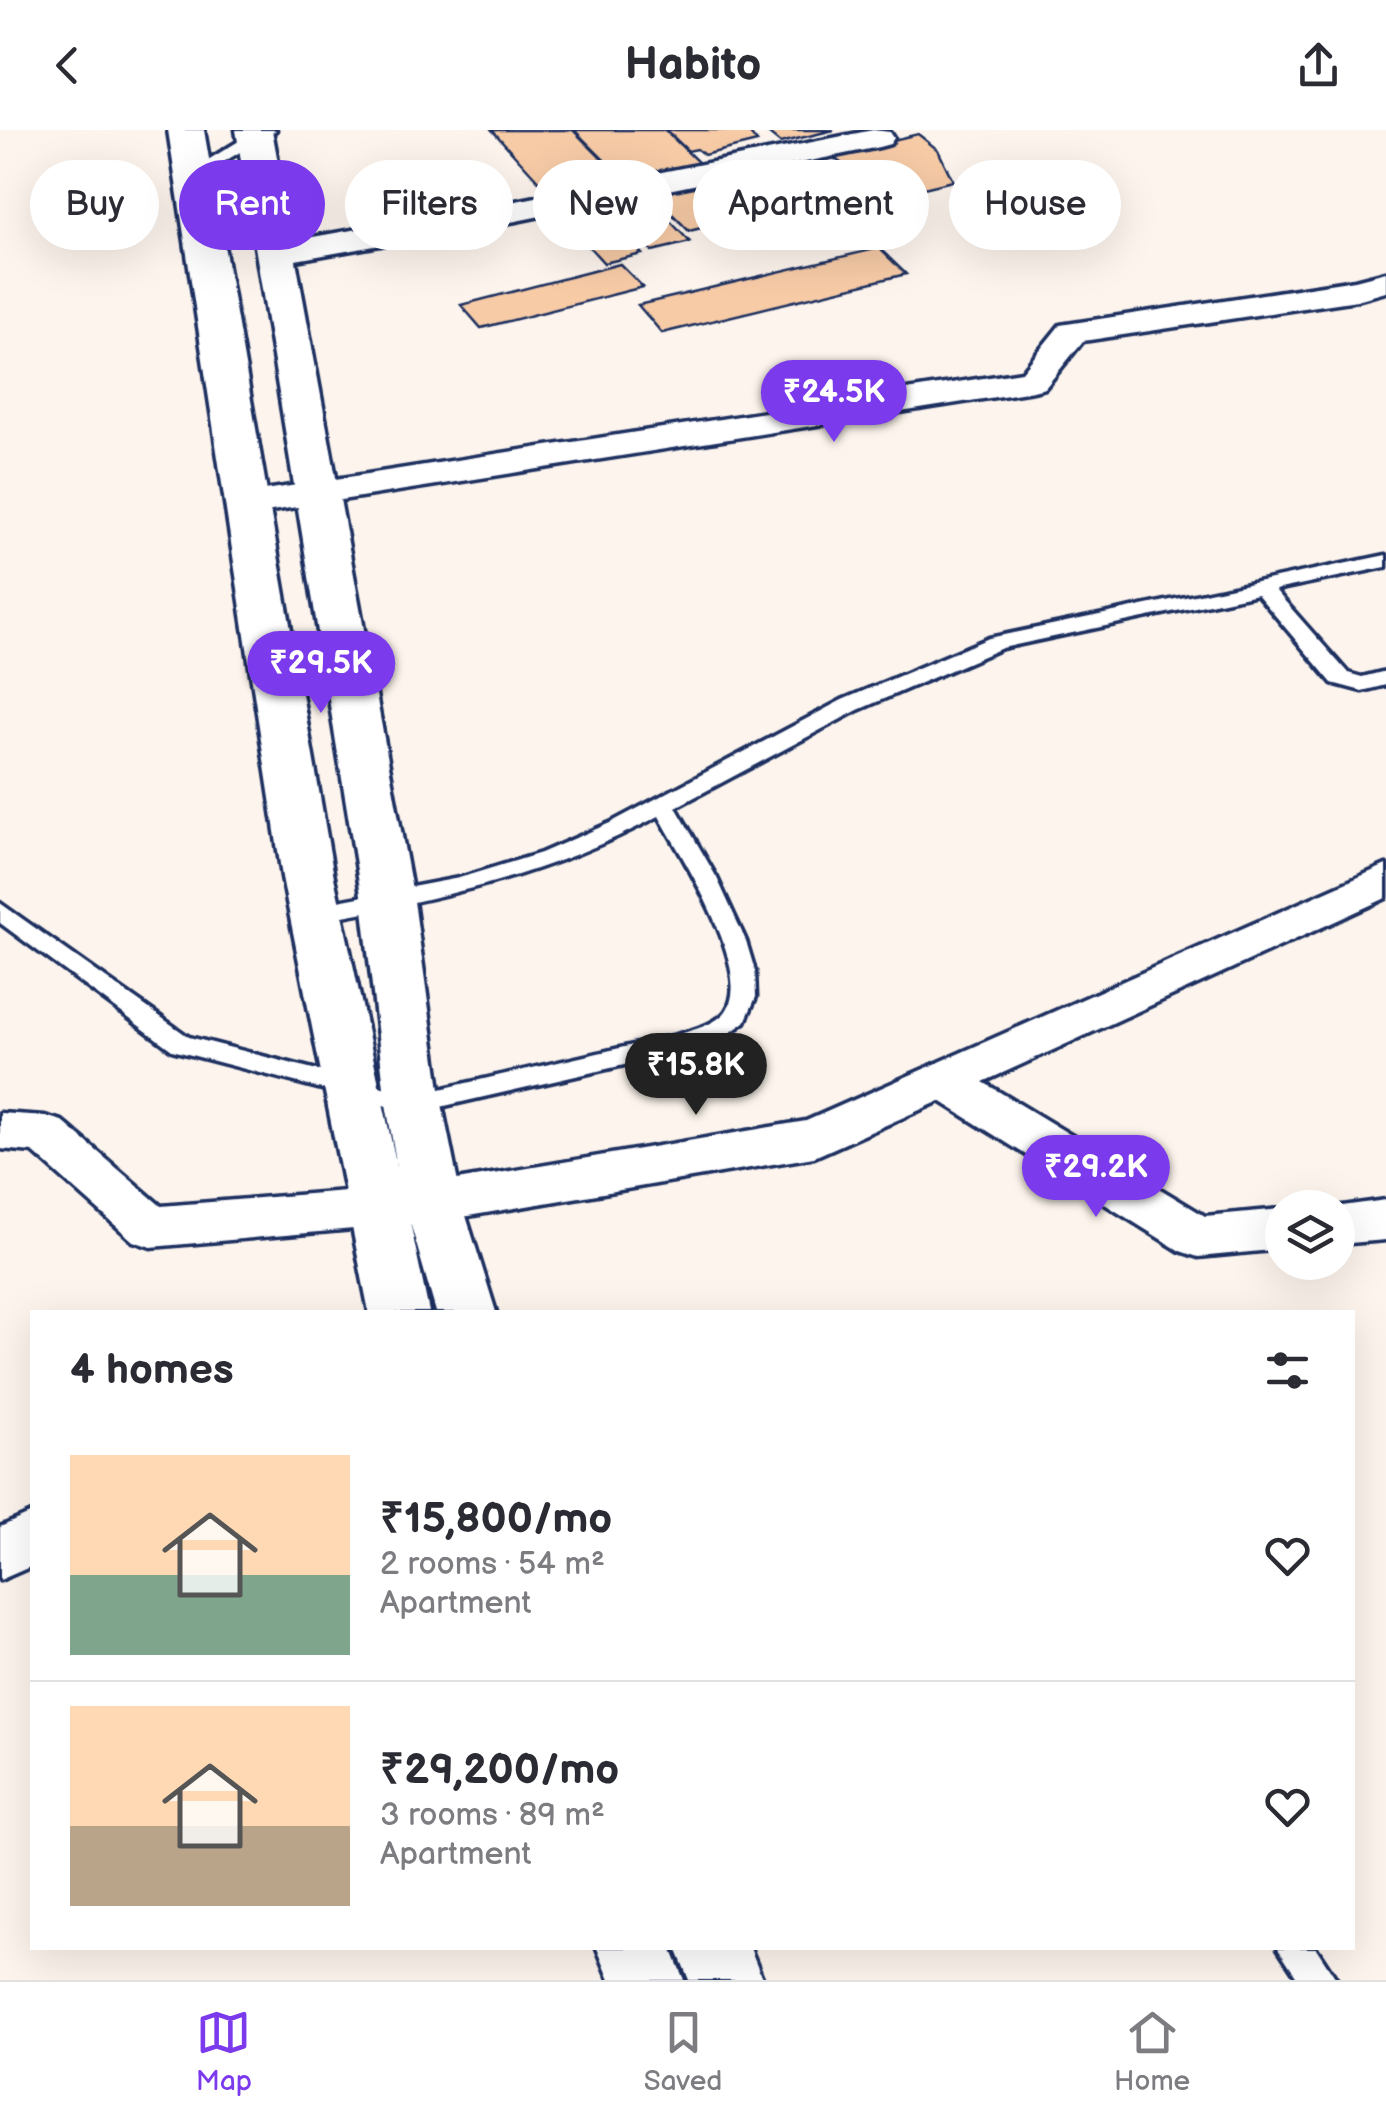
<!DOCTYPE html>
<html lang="en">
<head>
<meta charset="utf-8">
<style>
  :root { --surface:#fff; --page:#f2f2f3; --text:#2b2b33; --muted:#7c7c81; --line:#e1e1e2; --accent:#7c3aed }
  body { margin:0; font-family:"Balsamiq Sans",sans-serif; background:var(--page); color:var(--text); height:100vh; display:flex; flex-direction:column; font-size:38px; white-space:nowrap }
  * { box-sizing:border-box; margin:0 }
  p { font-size:32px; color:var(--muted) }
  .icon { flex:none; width:55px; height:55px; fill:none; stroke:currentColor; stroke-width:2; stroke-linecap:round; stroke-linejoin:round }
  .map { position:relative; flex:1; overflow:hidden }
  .details { position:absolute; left:30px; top:1180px; width:1325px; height:640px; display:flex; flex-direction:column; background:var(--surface); border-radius:0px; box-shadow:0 10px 40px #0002 }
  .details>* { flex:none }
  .banner { position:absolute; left:30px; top:30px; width:1328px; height:90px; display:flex; gap:20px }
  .tools { position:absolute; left:1265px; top:1060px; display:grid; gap:20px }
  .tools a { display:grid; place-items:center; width:90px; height:90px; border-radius:50%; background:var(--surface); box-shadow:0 10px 40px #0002; font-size:50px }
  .price { position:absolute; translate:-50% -85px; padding:0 22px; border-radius:35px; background:var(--accent); color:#fff; font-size:32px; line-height:65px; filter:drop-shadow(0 2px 5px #0008) }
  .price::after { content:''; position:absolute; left:50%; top:60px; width:30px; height:22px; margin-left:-15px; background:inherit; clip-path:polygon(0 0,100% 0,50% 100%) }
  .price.active { background:#222; color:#fff }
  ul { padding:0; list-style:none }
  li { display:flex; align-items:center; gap:30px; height:250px; padding:0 40px }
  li+li { border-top:2px solid var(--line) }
  li span { display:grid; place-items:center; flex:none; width:280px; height:200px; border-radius:0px; color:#555 }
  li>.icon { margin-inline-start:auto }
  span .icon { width:120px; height:120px; fill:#fffc; stroke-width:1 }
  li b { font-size:42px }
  h2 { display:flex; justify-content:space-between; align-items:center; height:120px; padding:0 40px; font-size:42px }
  .pill { padding:0 35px; border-radius:45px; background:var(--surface); box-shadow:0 10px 40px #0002; font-size:35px; line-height:90px }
  .pill.active { background:var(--accent); color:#fff }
  header { display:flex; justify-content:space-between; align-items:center; height:130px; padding:0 40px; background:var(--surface); font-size:45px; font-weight:700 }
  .tab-bar { display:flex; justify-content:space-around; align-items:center; height:140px; border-top:2px solid var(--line); background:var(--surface); font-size:28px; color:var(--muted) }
  .tab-bar a { display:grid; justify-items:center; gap:5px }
  .tab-bar .active { color:var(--accent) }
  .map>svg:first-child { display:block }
  .building { fill:#f7cba6; stroke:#1b2f5e; stroke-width:2.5 }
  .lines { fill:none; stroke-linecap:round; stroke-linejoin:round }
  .service-casing { stroke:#1b2f5e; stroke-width:7 }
  .minor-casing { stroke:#1b2f5e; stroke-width:7 }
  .tertiary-casing { stroke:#1b2f5e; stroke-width:7 }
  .service { fill:#fff; fill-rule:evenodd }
  .minor { fill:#fff; fill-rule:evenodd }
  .tertiary { fill:#fff; fill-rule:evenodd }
</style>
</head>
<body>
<header><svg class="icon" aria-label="back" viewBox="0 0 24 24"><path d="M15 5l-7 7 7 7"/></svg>Habito<svg class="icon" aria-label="share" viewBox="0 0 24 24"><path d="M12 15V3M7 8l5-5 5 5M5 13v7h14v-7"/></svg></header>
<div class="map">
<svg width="1386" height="1850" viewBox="0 0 1386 1850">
  <rect width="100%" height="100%" fill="#fdf5ed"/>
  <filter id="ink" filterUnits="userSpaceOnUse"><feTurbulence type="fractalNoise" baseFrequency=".01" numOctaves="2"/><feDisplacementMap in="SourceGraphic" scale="20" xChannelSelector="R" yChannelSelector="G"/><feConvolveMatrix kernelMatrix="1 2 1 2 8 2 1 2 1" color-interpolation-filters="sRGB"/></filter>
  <g filter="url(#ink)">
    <g class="building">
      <polygon points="492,0 573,0 624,51 552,66"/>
      <polygon points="574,0 665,0 700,34 625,51"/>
      <polygon points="666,0 747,0 757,12 704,25 697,19 688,21"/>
      <polygon points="764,0 834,0 780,13"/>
      <polygon points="918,4 938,20 953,51 878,69 875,66 879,65 869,56 865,57 853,46 857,45 830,25"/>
      <polygon points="781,31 830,76 785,87 778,79 689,101 649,61 691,51 705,64 710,63 696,51 737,41 750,54 754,53 741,40"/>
      <polygon points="649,69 690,112 652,121 612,77"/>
      <polygon points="602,80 642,124 604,133 564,89"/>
      <polygon points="879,118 906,144 662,203 638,175"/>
      <polygon points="620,134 643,157 481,198 461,175"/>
    </g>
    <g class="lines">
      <g class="service-casing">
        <g id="service">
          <polygon points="257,0 276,0 199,47 185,44"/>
          <path d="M1386,425V437L1275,460L1348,543L1362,547L1386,541V555L1362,561L1332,553L1257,464L1002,518L858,580L676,677L717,748L746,811L755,841L756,867L745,892L727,905L681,922L414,983L172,920L0,793V773L189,907L414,965L677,905C691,900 716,895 726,881C755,840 680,724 659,686C542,748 444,767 317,791L305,783L317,775L459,748L541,723L610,693L842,570L989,508Z"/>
          <polygon points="1278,1818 1316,1818 1337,1850 1299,1850"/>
        </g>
      </g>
      <g class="minor-casing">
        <g id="minor">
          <polygon points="873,0 890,2 894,8 890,14 879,17 516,91 273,134 261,131 257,124 261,117 273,114 516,71"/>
          <polygon points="1386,142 1386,162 1357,170 1083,211 1045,258 1033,261 246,385 233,382 227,374 233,366 246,363 1022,242 1060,195 1355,150"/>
          <polygon points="1386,735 1386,768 983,952 1205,1086 1282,1079 1282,1119 1198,1127 1180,1121 940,971 814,1027 433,1092 151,1117 133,1111 33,1022 0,1019 0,983 45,986 62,991 161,1076 433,1054 806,991"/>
          <polygon points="1386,1070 1386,1110 1338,1114 1338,1078 1328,1078"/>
          <polygon points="32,1383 32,1436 0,1450 0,1397"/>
        </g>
      </g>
      <g class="tertiary-casing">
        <g id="tertiary">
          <polygon points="168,0 204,0 334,747 397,1037 386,974 362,771 236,0 272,0 414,771 442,974 462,1073 496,1182 436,1182 410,1092 429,1182 369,1182 282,747"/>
          <polygon points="597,1818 671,1818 684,1850 610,1850"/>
          <polygon points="676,1818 750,1818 763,1850 689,1850"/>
        </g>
      </g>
      <use href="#service" class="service"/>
      <use href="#minor" class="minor"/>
      <use href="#tertiary" class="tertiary"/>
    </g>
  </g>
</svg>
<div class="tools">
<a><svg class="icon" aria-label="layers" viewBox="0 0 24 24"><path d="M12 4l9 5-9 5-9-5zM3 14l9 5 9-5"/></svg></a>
</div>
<b class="price" style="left:834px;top:315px">₹24.5K</b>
<b class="price" style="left:321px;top:586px">₹29.5K</b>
<b class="price active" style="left:696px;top:988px">₹15.8K</b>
<b class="price" style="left:1096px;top:1090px">₹29.2K</b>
<div class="banner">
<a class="pill">Buy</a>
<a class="pill active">Rent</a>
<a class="pill">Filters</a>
<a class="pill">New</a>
<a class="pill">Apartment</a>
<a class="pill">House</a>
</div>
<section class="details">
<h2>4 homes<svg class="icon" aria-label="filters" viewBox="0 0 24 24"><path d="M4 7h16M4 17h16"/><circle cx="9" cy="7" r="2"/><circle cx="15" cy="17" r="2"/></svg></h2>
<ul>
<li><span style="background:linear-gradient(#ffd9b3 60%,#7fa58c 0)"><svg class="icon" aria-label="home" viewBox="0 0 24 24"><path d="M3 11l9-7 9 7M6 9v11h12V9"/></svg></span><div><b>₹15,800/mo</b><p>2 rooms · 54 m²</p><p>Apartment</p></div><svg class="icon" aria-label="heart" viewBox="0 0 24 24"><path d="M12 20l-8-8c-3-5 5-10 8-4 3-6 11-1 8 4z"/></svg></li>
<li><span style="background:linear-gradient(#ffd9b3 60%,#b9a48a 0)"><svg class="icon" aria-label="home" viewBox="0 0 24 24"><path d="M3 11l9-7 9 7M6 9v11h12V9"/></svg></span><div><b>₹29,200/mo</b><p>3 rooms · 89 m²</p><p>Apartment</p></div><svg class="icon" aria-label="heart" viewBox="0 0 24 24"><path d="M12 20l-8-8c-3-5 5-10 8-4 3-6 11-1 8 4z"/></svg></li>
</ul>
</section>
</div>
<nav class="tab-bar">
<a class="active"><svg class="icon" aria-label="map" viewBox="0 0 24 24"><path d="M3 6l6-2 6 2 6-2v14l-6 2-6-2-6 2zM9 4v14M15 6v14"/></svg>Map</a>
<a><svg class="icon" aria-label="saved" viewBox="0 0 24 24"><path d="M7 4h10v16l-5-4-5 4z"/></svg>Saved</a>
<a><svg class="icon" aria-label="home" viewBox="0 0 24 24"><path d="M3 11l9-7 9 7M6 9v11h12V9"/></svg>Home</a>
</nav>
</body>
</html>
